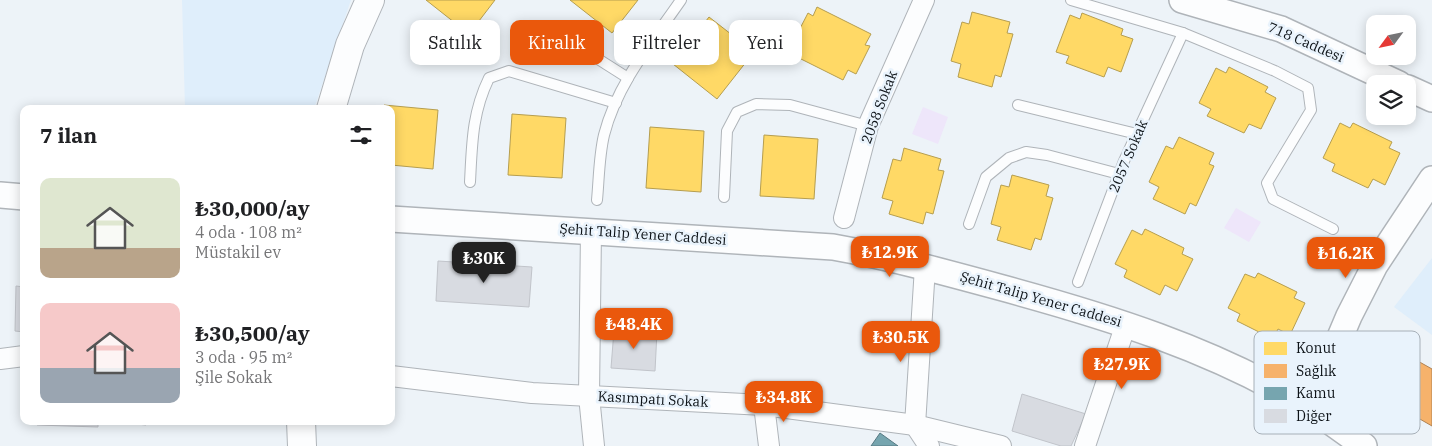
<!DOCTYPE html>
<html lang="tr">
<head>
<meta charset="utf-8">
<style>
  :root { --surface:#fff; --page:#f6f6f6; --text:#202124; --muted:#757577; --accent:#ea580c }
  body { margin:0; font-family:"IBM Plex Serif",serif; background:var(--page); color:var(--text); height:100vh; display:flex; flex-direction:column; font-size:19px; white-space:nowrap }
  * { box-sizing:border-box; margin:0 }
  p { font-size:16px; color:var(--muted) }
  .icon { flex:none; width:28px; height:28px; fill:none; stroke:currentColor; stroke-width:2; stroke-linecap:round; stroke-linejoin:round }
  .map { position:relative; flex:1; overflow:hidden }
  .sheet { position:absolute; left:20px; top:105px; width:375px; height:320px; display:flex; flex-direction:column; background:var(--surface); border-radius:10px; box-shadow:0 2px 12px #0003 }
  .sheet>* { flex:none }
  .banner { position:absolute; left:410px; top:20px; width:475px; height:45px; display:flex; gap:10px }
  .needle { width:32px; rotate:237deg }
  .tools { position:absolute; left:1366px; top:15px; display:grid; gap:10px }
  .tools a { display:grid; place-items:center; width:50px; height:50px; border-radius:10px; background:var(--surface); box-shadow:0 2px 12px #0003; font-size:25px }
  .price { position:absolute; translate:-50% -42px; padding:0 11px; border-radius:10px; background:var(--accent); color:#fff; font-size:16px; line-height:32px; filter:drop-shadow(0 1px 2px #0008) }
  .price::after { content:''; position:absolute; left:50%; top:30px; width:15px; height:11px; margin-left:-8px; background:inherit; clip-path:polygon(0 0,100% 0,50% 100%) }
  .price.active { background:#222; color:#fff }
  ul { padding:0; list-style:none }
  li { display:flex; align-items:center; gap:15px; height:125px; padding:0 20px }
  li span { display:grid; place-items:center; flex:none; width:140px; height:100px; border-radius:10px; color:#555 }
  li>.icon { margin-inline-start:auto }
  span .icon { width:60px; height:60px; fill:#fffc; stroke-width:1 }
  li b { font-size:21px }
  h2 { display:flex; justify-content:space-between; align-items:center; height:60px; padding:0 20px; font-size:21px }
  .pill { padding:0 18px; border-radius:10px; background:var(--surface); box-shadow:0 2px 12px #0003; font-size:18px; line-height:45px }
  .pill.active { background:var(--accent); color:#fff }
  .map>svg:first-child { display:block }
  .built { fill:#dfeefb }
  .green { fill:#eee6fa }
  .homes { fill:#ffd966; stroke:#b69e4f }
  .health { fill:#f6b26b; stroke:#b08252 }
  .public { fill:#76a5af; stroke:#567982 }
  .building { fill:#d8dbe1; stroke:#c1c4ca }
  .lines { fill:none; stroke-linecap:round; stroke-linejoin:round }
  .service-casing { stroke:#afb4b9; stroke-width:12 }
  .minor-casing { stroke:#afb4b9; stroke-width:22 }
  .tertiary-casing { stroke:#afb4b9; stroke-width:28 }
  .secondary-casing { stroke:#afb4b9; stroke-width:30 }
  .service { stroke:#fcfdfe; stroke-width:10 }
  .minor { stroke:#fcfdfe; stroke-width:20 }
  .tertiary { stroke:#fcfdfe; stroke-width:25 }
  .secondary { stroke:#fcfdfe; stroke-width:28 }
  .labels { text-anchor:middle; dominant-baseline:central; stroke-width:5; stroke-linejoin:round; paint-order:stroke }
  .street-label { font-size:14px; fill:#0d1318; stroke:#e9f3fc }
  .key { fill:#e9f3fc; stroke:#a7b0b8; stroke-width:1 }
  .key-label { font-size:14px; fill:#0d1318 }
</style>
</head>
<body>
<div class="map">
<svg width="1432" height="446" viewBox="0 0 1432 446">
  <rect width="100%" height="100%" fill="#edf3f8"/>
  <g class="built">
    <polygon points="182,0 351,0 314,109 185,109"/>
    <polygon points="1432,258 1432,335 1394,307"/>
  </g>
  <g class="green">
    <polygon points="923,107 948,117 938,144 912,134"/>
    <polygon points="1236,208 1261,222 1249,242 1224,228"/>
  </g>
  <g class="homes">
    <polygon points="426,0 495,0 469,34"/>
    <polygon points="570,0 638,0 612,33"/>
    <polygon points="817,7 871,34 865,45 870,46 856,74 848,70 843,80 793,55 799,45 793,42 808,13 813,16"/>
    <polygon points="972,12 1010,22 1007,33 1013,34 1001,77 995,75 992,87 958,77 961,64 951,61 962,22 969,24"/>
    <polygon points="1082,13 1123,29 1121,35 1133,39 1121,72 1108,67 1104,77 1066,63 1069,56 1056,52 1070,15 1080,19"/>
    <polygon points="709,17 754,52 717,99 673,64"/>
    <polygon points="1229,67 1268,87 1265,92 1276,98 1261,129 1249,124 1244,133 1207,116 1211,109 1199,103 1216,68 1226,73"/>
    <polygon points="384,105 438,110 433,169 391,165 391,109 383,109"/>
    <polygon points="512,114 566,118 562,178 508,175"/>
    <polygon points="1340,123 1350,128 1353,123 1392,142 1389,148 1400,153 1385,185 1373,179 1368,188 1332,171 1335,164 1323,158"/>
    <polygon points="650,127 704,131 701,192 646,188"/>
    <polygon points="764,135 818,139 814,199 760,196"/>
    <polygon points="1179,137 1214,153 1209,164 1214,166 1196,206 1190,203 1185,214 1153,199 1159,187 1149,182 1166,146 1173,149"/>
    <polygon points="904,148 941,159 938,170 944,171 933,214 926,212 923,224 889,214 893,201 882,198 893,159 901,161"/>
    <polygon points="1012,175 1049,185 1046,196 1053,198 1041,240 1035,238 1031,250 997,240 1001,227 991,224 1001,185 1009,187"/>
    <polygon points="1145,229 1184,248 1182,254 1193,259 1177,291 1165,285 1160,295 1124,277 1127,270 1115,264 1132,230 1142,235"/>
    <polygon points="1258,273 1297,292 1294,298 1305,303 1290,335 1278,329 1273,339 1237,321 1240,314 1228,308 1245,274 1255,278"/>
  </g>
  <polygon class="health" points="1416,360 1432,369 1432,426 1392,403"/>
  <polygon class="public" points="880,433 898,446 871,446"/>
  <g class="building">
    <polygon points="438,261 532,267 529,307 436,301"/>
    <polygon points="16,286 24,287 24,332 15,331"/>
    <polygon points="614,330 657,332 655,371 611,368"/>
    <polygon points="1022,394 1086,414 1071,446 1061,446 1012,431"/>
    <polygon points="37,421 98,421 98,427 37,425"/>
    <polygon points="110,421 146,421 146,425"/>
  </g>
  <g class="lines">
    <g class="service-casing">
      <g id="service">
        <polyline points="1071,0 1183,33 1275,71 1308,88 1311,110 1267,183 1273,199 1333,229"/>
        <polyline points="546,26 628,78"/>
        <polyline points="1018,105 1137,134"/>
        <path d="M470,182C472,144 472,113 489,78L509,71L616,103"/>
        <polyline points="724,197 727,131 737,112 756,104 790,105 868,126"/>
        <path d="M597,200C599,179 599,156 604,135C617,84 652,42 681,0"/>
        <polyline points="969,224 986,177 1009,158 1026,152 1047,155 1119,174"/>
        <polyline points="1078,282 1124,161 1183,33"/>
      </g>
    </g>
    <g class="minor-casing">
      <g id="minor">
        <polyline points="844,218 868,126 924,0"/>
        <polyline points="591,230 589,396 594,446"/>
        <polyline points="925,267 915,425 929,446"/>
        <polyline points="0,359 24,356"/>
        <polyline points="391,376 532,393 764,405 915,425 1001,446"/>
        <polyline points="764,405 769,446"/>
        <polyline points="1085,446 1126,324"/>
      </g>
    </g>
    <g class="tertiary-casing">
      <g id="tertiary">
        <polyline points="1182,0 1281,29 1399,84"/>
        <polyline points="1408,88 1432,99"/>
        <polyline points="0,195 24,197"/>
        <path d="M391,219L833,247C889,257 944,272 999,287C1106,316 1213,349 1308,407C1328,419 1346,433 1364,446"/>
        <polyline points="1310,408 1349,316 1375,265 1432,179"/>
      </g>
    </g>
    <g class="secondary-casing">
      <g id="secondary">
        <polyline points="331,109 350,45 370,0"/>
        <polyline points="301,421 302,446"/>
      </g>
    </g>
    <use href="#service" class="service"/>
    <use href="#minor" class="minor"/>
    <use href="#tertiary" class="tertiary"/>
    <use href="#secondary" class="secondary"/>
  </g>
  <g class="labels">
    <g class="street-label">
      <text transform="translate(1306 42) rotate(23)">718 Caddesi</text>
      <text transform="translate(879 107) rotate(-69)">2058 Sokak</text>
      <text transform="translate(1128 156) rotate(-67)">2057 Sokak</text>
      <text transform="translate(643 234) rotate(4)">Şehit Talip Yener Caddesi</text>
      <text transform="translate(1041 299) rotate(16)">Şehit Talip Yener Caddesi</text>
      <text transform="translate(653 399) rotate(3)">Kasımpatı Sokak</text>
    </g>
  </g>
  <rect x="1254" y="331" width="166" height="103" rx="8" class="key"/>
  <rect x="1264" y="342" width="23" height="13" fill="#ffd966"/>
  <rect x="1264" y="364" width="23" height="14" fill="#f6b26b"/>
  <rect x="1264" y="387" width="23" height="13" fill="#76a5af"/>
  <rect x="1264" y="409" width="23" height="14" fill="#d8dbe1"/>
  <g class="key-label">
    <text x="1296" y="353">Konut</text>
    <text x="1296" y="376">Sağlık</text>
    <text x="1296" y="398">Kamu</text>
    <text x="1296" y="421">Diğer</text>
  </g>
</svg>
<div class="tools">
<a><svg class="needle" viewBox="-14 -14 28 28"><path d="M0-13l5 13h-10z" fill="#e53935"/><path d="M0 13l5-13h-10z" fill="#757577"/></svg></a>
<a><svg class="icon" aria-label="layers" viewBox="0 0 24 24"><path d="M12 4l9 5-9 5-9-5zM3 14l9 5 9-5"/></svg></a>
</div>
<b class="price" style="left:890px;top:278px">₺12.9K</b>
<b class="price" style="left:1346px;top:279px">₺16.2K</b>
<b class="price active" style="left:484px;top:284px">₺30K</b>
<b class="price" style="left:634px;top:350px">₺48.4K</b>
<b class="price" style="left:901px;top:363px">₺30.5K</b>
<b class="price" style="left:1122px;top:390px">₺27.9K</b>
<b class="price" style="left:784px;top:423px">₺34.8K</b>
<div class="banner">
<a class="pill">Satılık</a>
<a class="pill active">Kiralık</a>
<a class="pill">Filtreler</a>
<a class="pill">Yeni</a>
</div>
<section class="sheet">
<h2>7 ilan<svg class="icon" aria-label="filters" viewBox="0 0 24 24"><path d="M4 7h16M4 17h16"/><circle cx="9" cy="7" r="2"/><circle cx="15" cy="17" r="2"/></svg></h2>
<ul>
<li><span style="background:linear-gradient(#dfe7d0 70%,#b9a48a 0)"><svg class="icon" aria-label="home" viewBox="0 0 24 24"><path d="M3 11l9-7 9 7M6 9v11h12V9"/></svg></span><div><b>₺30,000/ay</b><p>4 oda · 108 m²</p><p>Müstakil ev</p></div></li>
<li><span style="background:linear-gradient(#f6c9c9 65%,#9aa5b1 0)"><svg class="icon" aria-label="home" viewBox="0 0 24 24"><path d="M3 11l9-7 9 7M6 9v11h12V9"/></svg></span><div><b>₺30,500/ay</b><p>3 oda · 95 m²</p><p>Şile Sokak</p></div></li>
</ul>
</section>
</div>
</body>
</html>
